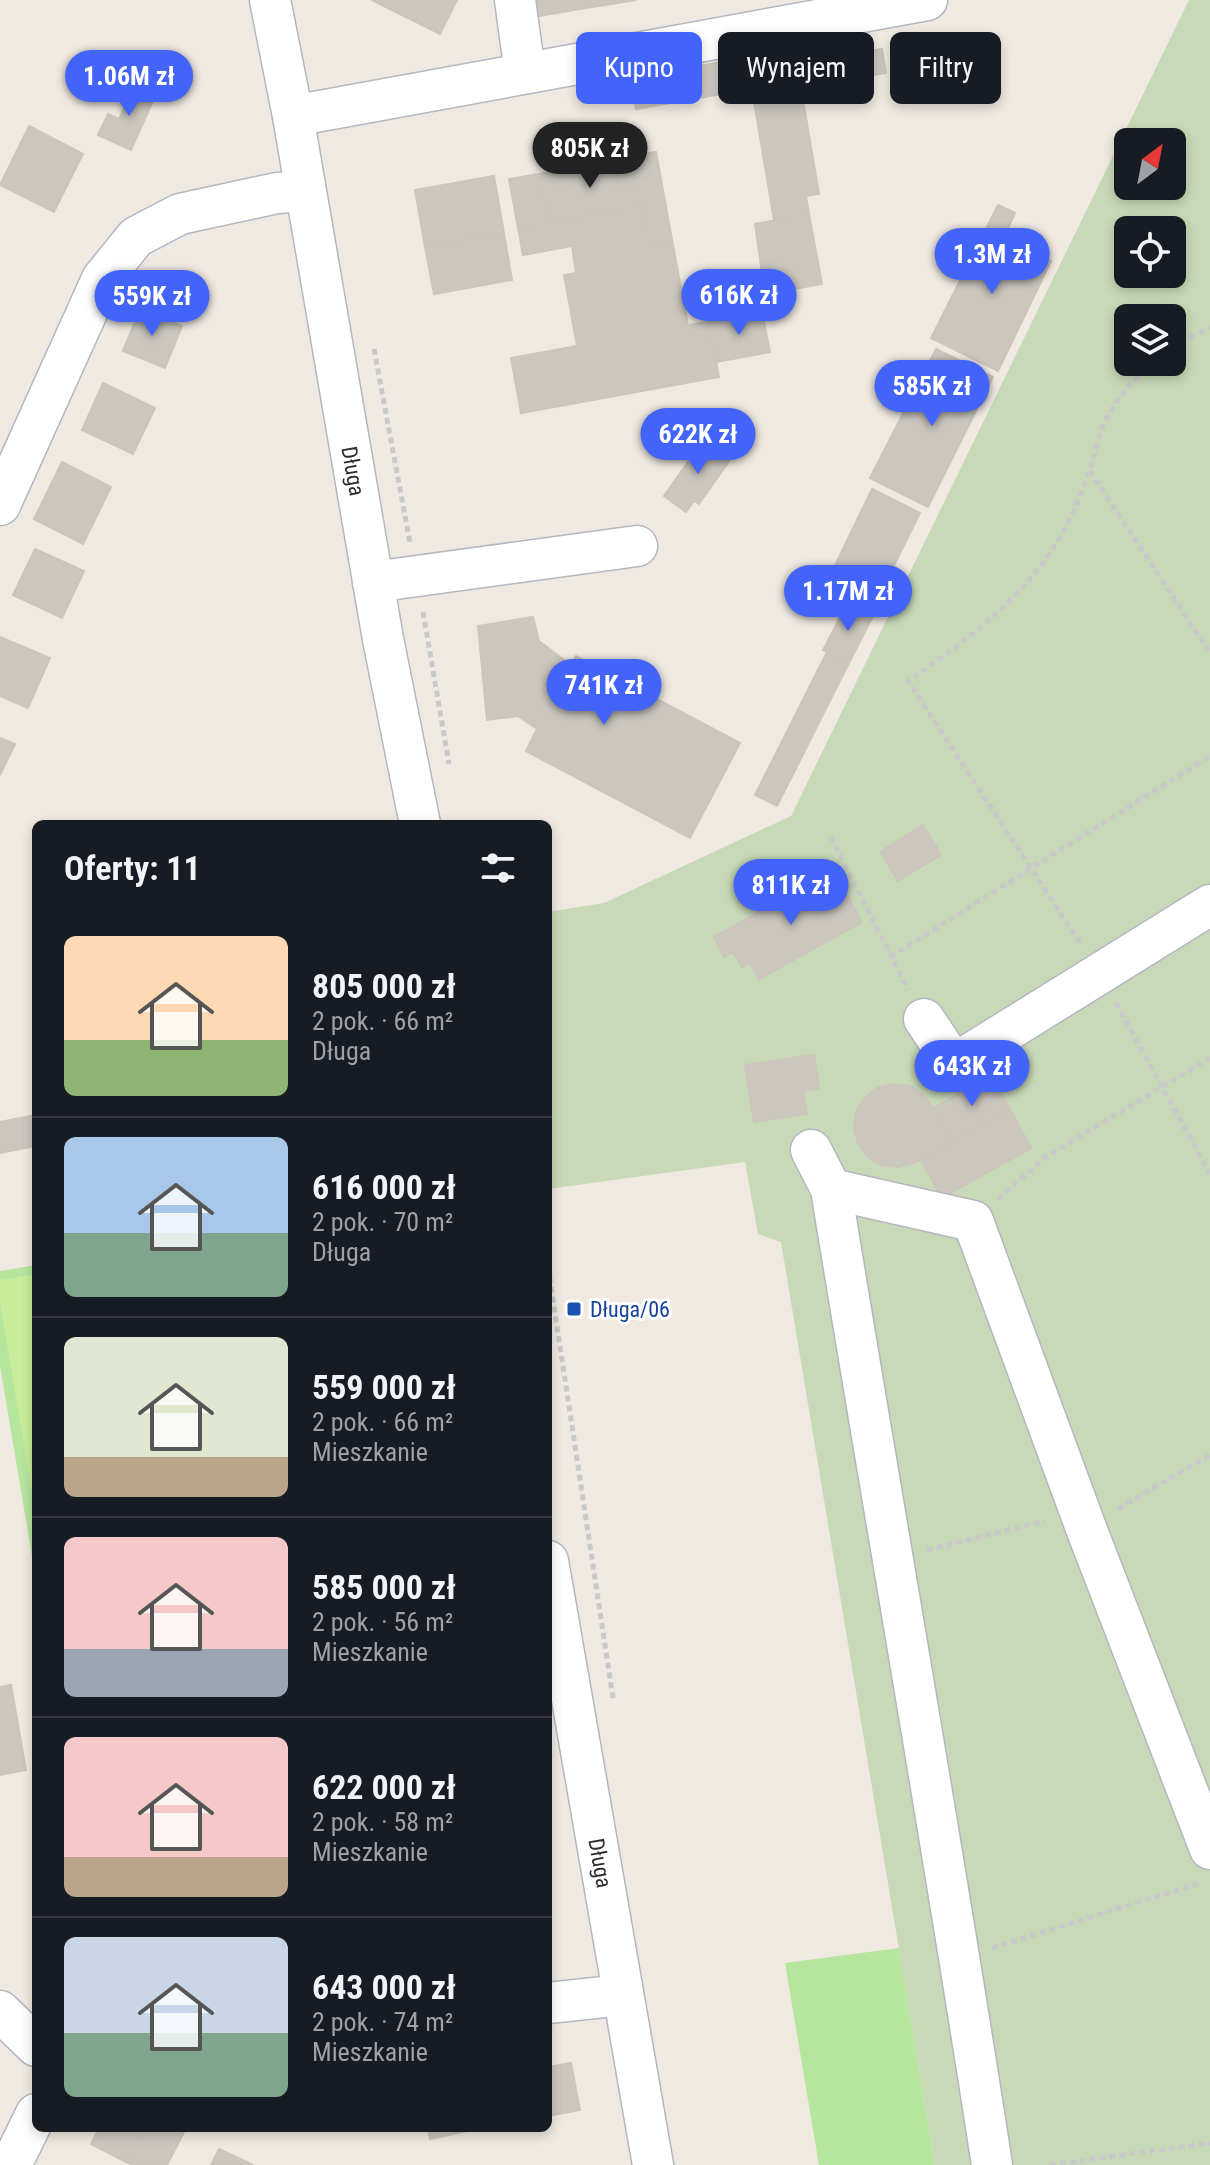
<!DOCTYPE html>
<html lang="pl">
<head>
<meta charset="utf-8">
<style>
  :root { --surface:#171b24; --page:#20242c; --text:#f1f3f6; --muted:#9ea1a6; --line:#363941; --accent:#4264fb }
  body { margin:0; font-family:"Roboto Condensed",sans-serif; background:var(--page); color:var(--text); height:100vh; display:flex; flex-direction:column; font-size:30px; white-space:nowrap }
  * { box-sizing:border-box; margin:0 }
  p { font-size:26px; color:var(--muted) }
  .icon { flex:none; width:44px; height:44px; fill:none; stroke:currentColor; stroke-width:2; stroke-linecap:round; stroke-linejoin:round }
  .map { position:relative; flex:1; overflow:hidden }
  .drawer { position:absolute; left:32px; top:820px; width:520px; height:1312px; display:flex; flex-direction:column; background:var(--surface); border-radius:12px; box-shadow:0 4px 12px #0003 }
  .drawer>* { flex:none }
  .guide { position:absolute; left:576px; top:32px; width:514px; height:72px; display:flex; gap:16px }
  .needle { width:52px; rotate:32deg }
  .tools { position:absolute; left:1114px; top:128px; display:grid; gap:16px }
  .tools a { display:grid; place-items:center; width:72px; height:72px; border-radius:12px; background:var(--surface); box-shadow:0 4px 12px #0003; font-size:40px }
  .price { position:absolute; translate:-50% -68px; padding:0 18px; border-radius:28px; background:var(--accent); color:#fff; font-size:26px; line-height:52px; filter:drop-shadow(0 2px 4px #0008) }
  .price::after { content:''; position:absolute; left:50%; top:48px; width:24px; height:18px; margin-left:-12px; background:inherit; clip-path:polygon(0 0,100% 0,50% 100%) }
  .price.current { background:#222; color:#fff }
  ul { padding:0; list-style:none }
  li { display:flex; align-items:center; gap:24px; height:200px; padding:0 32px }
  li+li { border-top:2px solid var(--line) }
  li span { display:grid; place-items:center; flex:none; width:224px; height:160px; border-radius:12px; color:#555 }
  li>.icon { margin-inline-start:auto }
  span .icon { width:96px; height:96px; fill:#fffc; stroke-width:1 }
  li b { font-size:34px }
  h2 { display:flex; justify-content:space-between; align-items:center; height:96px; padding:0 32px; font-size:34px }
  .tag { padding:0 28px; border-radius:12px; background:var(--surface); box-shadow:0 4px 12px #0003; font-size:28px; line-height:72px }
  .tag.current { background:var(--accent); color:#fff }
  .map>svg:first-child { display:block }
  .green { fill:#b6e59e }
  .cemetery { fill:#c8d9b8; fill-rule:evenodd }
  .pitch { fill:#c9ec9a }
  .building { fill:#cbc7bf; stroke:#cbc5ba; stroke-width:2 }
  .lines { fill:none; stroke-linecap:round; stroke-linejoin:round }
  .minor-casing { stroke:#b4b7c1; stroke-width:43 }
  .path { stroke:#c9c9c9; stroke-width:5; stroke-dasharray:6 4; stroke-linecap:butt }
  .minor { stroke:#fff; stroke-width:40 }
  .transit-dot { fill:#1a4fb4; stroke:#fff; stroke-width:3 }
  .labels { text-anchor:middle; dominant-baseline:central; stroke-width:6; stroke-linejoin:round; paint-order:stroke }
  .street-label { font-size:22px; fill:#2e2e2e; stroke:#fff }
  .transit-label { font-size:22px; fill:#164399; stroke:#fff; text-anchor:start }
</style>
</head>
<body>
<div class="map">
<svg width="1210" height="2165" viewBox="0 0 1210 2165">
  <rect width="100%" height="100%" fill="#efe9e1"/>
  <g class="green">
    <polygon points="36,1265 36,1580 0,1366 0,1271"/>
    <polygon points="899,1948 935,2165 819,2165 785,1963"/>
  </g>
  <path class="cemetery" d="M1189,0H1210V2165H935L781,1242L758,1234L745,1162L548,1189V912L604,903L791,816ZM1128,142H1172V186H1128ZM1128,230H1172V274H1128ZM1128,318H1172V362H1128Z"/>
  <polygon class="pitch" points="36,1274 36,1517 0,1303 0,1280"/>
  <g class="building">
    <polygon points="372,0 457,0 440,34"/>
    <polygon points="531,0 591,0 592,7 533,17"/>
    <polygon points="591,0 636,0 592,7"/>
    <polygon points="882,49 886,73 826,83 822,59"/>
    <polygon points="727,61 733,92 636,109 630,79"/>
    <polygon points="783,65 784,73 798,70 819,194 806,196 809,214 774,220 749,72"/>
    <polygon points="136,83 157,92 131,150 98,135 108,114 119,119"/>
    <polygon points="29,126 83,154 54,212 0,185"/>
    <polygon points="656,152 672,240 649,243 632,156"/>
    <polygon points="632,156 642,206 548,223 539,174"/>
    <polygon points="539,174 548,223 518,228 509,179"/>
    <polygon points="494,176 504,233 425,247 415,190"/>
    <polygon points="998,205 1015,213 1003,239 1051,261 998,371 931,338"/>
    <polygon points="642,206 649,243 672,240 688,325 708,322 719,377 521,413 511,358 577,346 564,275 576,273 572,246 523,255 518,228"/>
    <polygon points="809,214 822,284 765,294 755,224"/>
    <polygon points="504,233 512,280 434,294 425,247"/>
    <polygon points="140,309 182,326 165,368 123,351"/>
    <polygon points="762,312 770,352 716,362 708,322"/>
    <polygon points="936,349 993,377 928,507 870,478"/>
    <polygon points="103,383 155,408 133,454 82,430"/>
    <polygon points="704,439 732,457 699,504 694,501 686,512 664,496"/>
    <polygon points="62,462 111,487 83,544 34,519"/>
    <polygon points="872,489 920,513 873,608 826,584"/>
    <polygon points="35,549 84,571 62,618 13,595"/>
    <polygon points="847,604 873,616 849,663 823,650"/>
    <polygon points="533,617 539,641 571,665 576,656 740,743 690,838 526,751 537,729 518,716 487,720 478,626"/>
    <polygon points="0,637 50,658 28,708 0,696"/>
    <polygon points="827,652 849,663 777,806 755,795"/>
    <polygon points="0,738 15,744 0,775"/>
    <polygon points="923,825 941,855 898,881 880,852"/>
    <polygon points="834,871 862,922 759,979 750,963 742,967 733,952 724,957 714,937"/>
    <polygon points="814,1055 819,1088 803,1091 807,1114 754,1122 745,1065"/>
    <polygon points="991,1076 1010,1109 953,1141 934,1108"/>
    <polygon points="893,1084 910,1086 923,1095 934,1108 953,1141 914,1163 898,1167 881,1165 868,1157 858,1144 854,1128 856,1112 865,1098 877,1088"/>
    <polygon points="1010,1109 1031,1148 942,1198 921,1160"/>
    <polygon points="36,1115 36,1146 0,1153 0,1122"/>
    <polygon points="11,1685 26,1770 0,1775 0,1687"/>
    <polygon points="571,2063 580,2110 548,2116 548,2067"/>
    <polygon points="99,2128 143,2128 126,2162 91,2144"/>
    <polygon points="143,2128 186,2128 167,2165 133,2165 126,2162"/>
    <polygon points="428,2128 477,2128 477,2129 430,2139"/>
    <polygon points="219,2149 253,2165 211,2165"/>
  </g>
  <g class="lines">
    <g class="minor-casing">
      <g id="minor">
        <polyline points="270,0 293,116 383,639 420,824"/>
        <polyline points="515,0 525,73"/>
        <polyline points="293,116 927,0"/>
        <polyline points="0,505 102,279 136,237 180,214 277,193 305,191"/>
        <polyline points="373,582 637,546"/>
        <polyline points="924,1019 954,1064 1210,905"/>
        <path d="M811,1150L831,1189C884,1514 942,1839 992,2165"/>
        <polyline points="831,1189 973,1221 1086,1528 1210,1849"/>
        <polyline points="548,1561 653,2165"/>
        <polyline points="548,2003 623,1995"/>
        <polyline points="0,2011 36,2046"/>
        <polyline points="11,2165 36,2114"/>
      </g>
    </g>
    <g class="path">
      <polyline points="1172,347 1210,327"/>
      <polyline points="374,349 410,543"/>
      <polyline points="1090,471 1210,653"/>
      <polyline points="423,612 449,764"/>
      <polyline points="831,837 908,990"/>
      <path d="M1080,943L908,681C965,642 1023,599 1059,539C1072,517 1083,490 1091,466C1096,451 1099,433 1106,419C1118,397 1135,379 1152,362"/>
      <polyline points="890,957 1210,756"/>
      <polyline points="1116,1003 1210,1174"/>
      <polyline points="998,1199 1047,1156 1210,1058"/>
      <polyline points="548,1267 613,1698"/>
      <polyline points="1118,1509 1210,1455"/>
      <polyline points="927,1550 1045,1521"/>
      <polyline points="992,1948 1200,1883"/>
      <polyline points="1050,2165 1210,2143"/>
    </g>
    <use href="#minor" class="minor"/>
  </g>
  <rect class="transit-dot" x="566" y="1301" width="16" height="16" rx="4"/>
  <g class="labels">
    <g class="street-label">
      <text transform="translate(353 471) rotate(80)">Długa</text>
      <text transform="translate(600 1863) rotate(80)">Długa</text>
    </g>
    <g class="transit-label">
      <text x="590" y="1309">Długa/06</text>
    </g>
  </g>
</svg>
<div class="tools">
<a><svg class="needle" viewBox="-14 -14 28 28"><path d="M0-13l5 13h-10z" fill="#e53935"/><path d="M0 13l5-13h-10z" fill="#9ea1a6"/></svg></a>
<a><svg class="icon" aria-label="locate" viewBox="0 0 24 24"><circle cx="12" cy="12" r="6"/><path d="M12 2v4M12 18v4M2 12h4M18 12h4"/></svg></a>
<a><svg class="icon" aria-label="layers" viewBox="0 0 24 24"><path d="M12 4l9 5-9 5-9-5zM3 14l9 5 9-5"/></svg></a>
</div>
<b class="price" style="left:129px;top:118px">1.06M zł</b>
<b class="price current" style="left:590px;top:190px">805K zł</b>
<b class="price" style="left:992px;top:296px">1.3M zł</b>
<b class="price" style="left:739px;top:337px">616K zł</b>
<b class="price" style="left:152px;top:338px">559K zł</b>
<b class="price" style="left:932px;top:428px">585K zł</b>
<b class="price" style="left:698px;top:476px">622K zł</b>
<b class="price" style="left:848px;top:633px">1.17M zł</b>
<b class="price" style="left:604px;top:727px">741K zł</b>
<b class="price" style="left:791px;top:927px">811K zł</b>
<b class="price" style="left:972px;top:1108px">643K zł</b>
<div class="guide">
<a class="tag current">Kupno</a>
<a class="tag">Wynajem</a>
<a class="tag">Filtry</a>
</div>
<section class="drawer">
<h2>Oferty: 11<svg class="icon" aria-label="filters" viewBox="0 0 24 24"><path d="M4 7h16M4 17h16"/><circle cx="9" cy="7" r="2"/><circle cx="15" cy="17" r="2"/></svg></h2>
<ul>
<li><span style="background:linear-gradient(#ffd9b3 65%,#8fb573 0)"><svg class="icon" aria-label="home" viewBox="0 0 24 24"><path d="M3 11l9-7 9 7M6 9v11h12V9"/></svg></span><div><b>805 000 zł</b><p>2 pok. · 66 m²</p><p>Długa</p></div></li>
<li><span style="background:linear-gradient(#a9c7e8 60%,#7fa58c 0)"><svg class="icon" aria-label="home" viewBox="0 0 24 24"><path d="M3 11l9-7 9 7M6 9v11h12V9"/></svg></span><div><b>616 000 zł</b><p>2 pok. · 70 m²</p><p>Długa</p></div></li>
<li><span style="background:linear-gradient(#dfe7d0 75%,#b9a48a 0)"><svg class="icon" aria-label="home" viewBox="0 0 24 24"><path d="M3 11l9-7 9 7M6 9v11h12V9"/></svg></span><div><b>559 000 zł</b><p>2 pok. · 66 m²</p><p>Mieszkanie</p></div></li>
<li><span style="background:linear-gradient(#f6c9c9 70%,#9aa5b1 0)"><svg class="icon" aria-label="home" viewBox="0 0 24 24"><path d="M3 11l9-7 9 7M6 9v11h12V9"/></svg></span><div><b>585 000 zł</b><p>2 pok. · 56 m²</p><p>Mieszkanie</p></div></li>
<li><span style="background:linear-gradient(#f6c9c9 75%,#b9a48a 0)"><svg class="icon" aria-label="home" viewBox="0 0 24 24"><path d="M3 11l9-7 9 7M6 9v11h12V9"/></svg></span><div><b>622 000 zł</b><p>2 pok. · 58 m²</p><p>Mieszkanie</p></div></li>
<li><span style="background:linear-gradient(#c9d6e8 60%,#7fa58c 0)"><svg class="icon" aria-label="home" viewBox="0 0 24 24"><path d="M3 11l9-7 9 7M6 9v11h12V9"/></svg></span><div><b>643 000 zł</b><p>2 pok. · 74 m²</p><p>Mieszkanie</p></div></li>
</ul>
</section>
</div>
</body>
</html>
